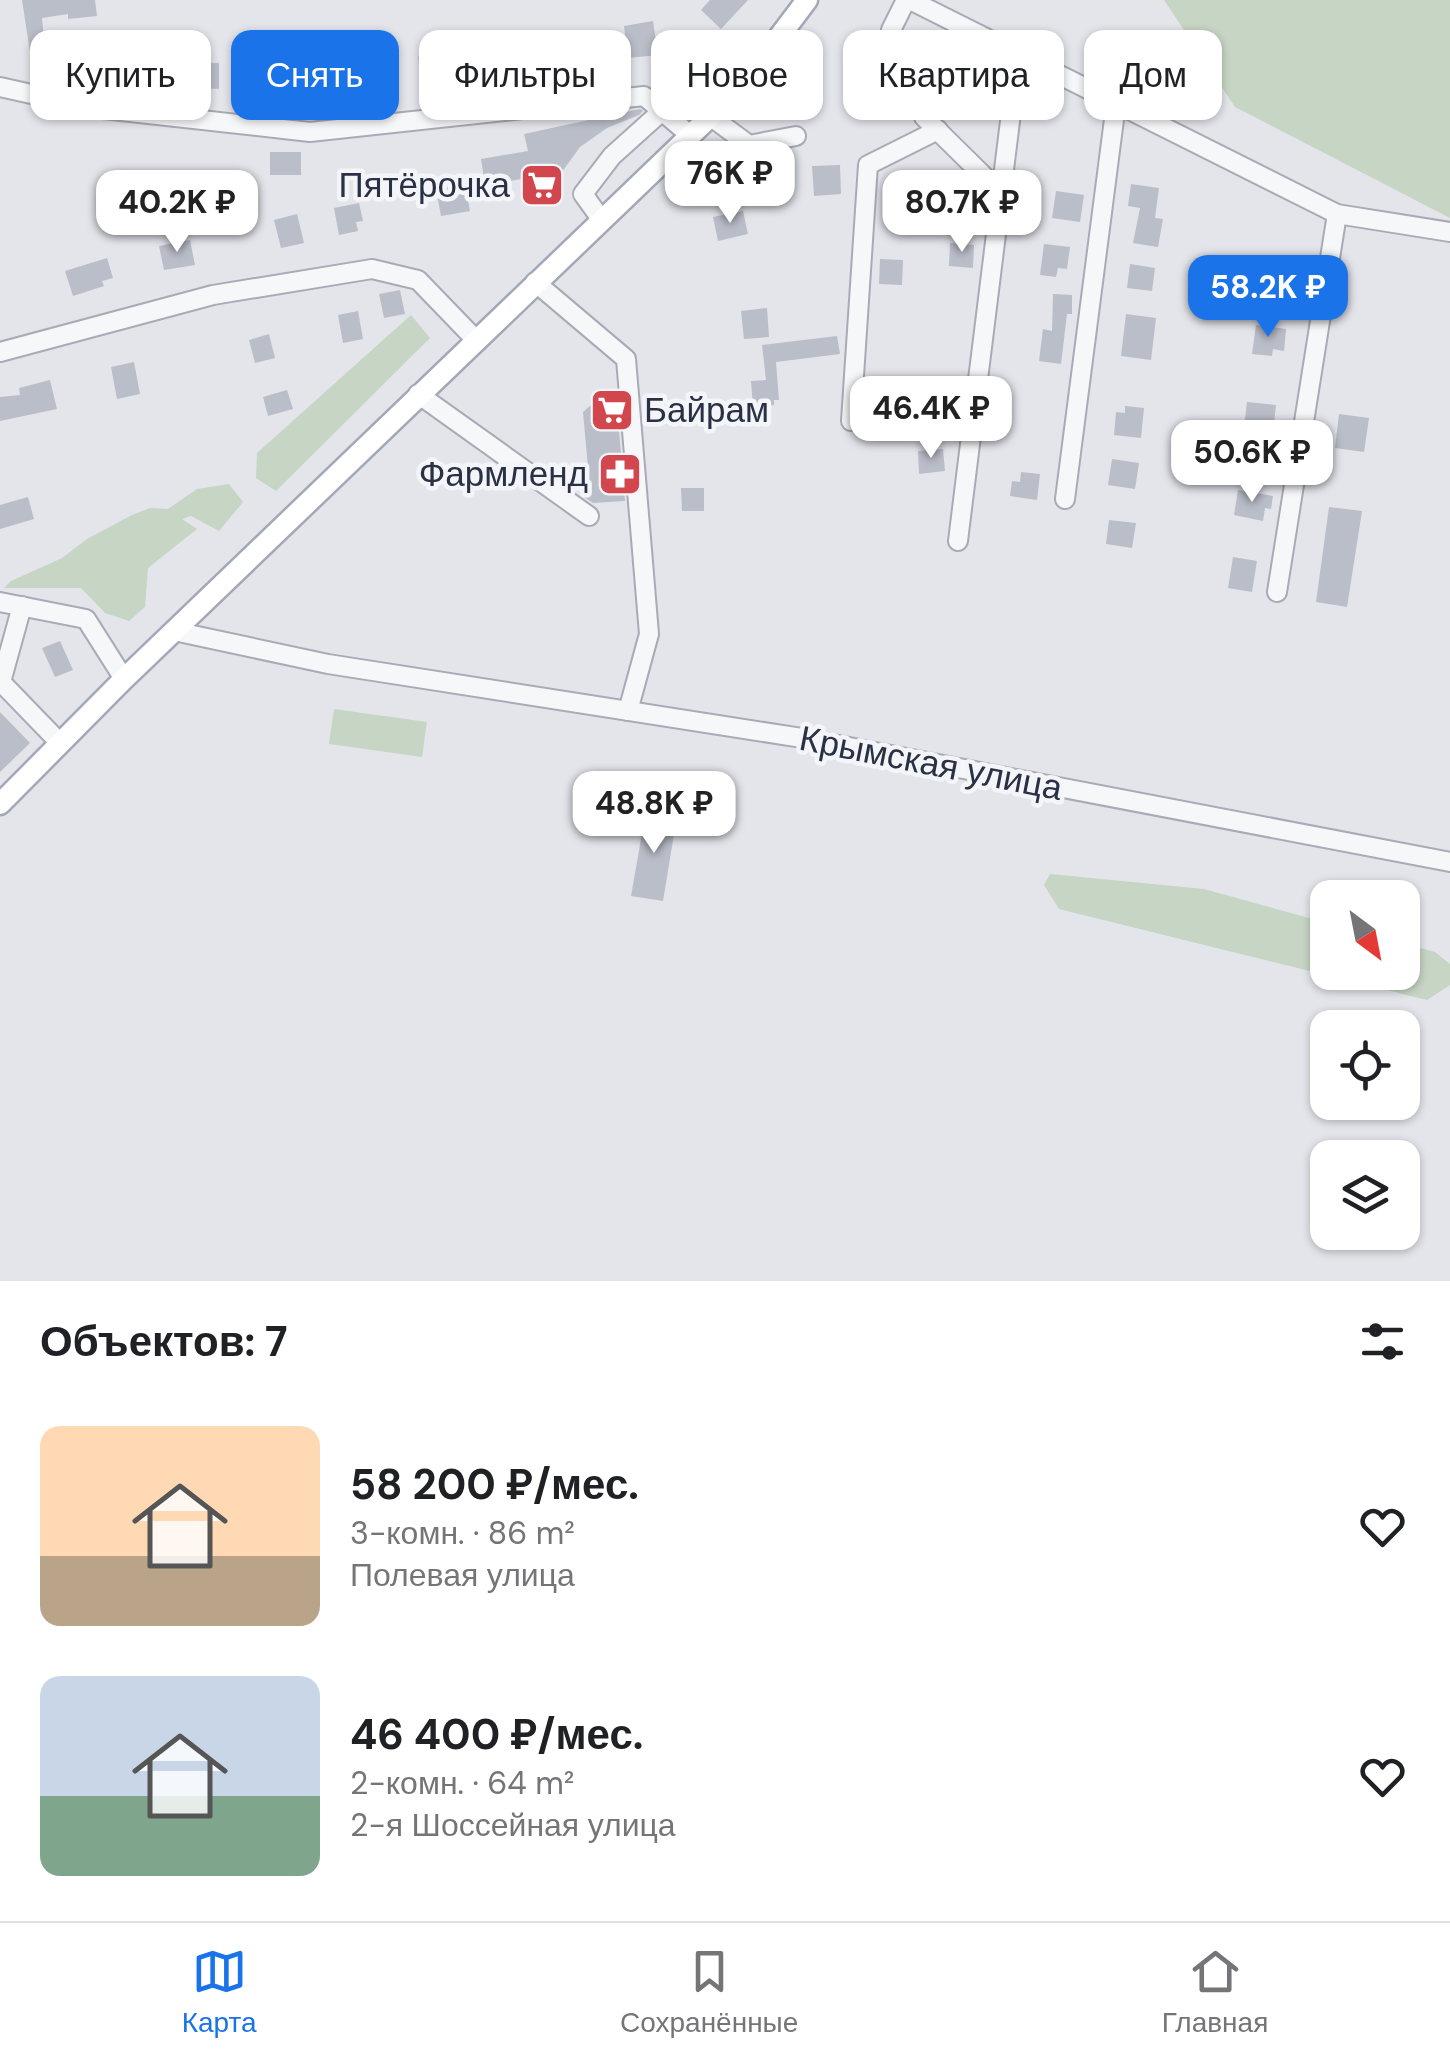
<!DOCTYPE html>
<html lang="ru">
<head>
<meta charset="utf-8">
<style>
  :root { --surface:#fff; --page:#f2f2f2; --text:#202124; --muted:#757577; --line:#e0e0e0; --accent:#1a73e8 }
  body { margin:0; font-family:"DM Sans",sans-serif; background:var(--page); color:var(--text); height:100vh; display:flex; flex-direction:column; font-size:38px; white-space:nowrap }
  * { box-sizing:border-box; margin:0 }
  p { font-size:32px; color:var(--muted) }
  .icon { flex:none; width:55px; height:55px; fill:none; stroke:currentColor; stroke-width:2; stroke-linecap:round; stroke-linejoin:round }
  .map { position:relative; height:1281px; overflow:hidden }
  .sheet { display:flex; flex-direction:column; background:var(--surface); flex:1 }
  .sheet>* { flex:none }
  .guide { position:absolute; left:30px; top:30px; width:1390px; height:90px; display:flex; gap:20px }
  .needle { width:65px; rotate:148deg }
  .controls { position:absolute; left:1310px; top:880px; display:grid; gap:20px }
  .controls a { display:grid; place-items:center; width:110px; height:110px; border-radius:20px; background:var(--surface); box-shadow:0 2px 8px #0004; font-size:50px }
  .price { position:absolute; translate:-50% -85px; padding:0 22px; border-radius:20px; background:#fff; color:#222; font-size:32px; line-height:65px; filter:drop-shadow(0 2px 5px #0008) }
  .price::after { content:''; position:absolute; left:50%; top:60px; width:30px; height:22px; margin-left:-15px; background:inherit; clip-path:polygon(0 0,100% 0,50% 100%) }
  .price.on { background:var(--accent); color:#fff }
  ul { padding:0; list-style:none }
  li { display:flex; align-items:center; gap:30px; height:250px; padding:0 40px }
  li span { display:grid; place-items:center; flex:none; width:280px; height:200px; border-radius:20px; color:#555 }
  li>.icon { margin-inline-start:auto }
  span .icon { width:120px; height:120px; fill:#fffc; stroke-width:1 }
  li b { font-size:42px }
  h2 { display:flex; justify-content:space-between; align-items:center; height:120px; padding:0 40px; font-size:42px }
  .pill { padding:0 35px; border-radius:20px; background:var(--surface); box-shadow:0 2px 8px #0004; font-size:35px; line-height:90px }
  .pill.on { background:var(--accent); color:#fff }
  .tabs { display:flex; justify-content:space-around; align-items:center; height:140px; border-top:2px solid var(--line); background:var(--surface); font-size:28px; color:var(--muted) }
  .tabs a { display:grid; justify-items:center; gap:5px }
  .tabs .on { color:var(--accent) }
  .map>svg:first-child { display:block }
  .green { fill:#c6d5c4 }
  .building { fill:#babec9 }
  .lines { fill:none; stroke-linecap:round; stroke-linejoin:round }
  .minor-casing { stroke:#a8abb6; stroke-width:22 }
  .major-casing { stroke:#a2a8b8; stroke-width:25 }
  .minor { stroke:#f6f7f9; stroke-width:18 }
  .major { stroke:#fff; stroke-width:20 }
  .labels { text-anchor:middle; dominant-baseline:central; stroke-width:9; stroke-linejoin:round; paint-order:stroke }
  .poi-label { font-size:35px; fill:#2a3144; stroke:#f3f5f8; text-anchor:end }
  .street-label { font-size:35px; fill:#2a3144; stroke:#f3f5f8 }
</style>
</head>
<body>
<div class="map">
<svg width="1450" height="1281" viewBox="0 0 1450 1281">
  <rect width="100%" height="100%" fill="#e3e5eb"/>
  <g class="green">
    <polygon points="1164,0 1450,0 1450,218 1235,107"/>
    <polygon points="411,315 430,338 276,491 256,478 257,453"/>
    <polygon points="229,484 243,502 219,531 191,516 182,519 197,529 148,568 145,607 129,621 105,613 81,588 4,588 11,581 62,558 87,539 132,515 150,508 168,509 197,489"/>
    <polygon points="334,709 427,722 422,757 329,744"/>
    <polygon points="1050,874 1204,889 1327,923 1328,972 1402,972 1403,943 1435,952 1450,964 1450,985 1427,1000 1059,909 1044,885"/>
  </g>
  <g class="building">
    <polygon points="22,0 95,0 97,16 68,19 68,14 42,18 45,51 30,52"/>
    <polygon points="710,0 748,0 721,29 701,10"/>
    <polygon points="653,21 658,55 628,58 624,26"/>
    <polygon points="288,41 315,44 311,80 283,77"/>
    <polygon points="103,45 105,59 154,54 157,82 124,86 122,70 90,75 86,48"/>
    <polygon points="434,55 439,96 424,98 418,57"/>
    <polygon points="492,56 496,85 472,88 468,59"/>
    <polygon points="198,63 219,63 219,89 197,88"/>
    <polygon points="877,74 890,95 869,107 856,86"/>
    <polygon points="338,77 339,90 355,89 357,112 321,115 318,79"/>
    <polygon points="640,109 643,111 639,115 607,128 580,147 551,187 537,191 534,177 485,185 481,159 528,151 524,134"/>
    <rect x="270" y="152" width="31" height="23"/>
    <polygon points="840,165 841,194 814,196 812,166"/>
    <polygon points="465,184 470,211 441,216 436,189"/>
    <polygon points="1131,184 1159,188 1155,218 1163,219 1158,247 1133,243 1140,208 1128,206"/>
    <polygon points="1056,191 1084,195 1080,222 1052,218"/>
    <polygon points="918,197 918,220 886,221 886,198"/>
    <polygon points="359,203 363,221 356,222 358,231 339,235 334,208"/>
    <polygon points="743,211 748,234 718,241 713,217"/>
    <polygon points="297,214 304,243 281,248 274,220"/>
    <polygon points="190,240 195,265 164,270 159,246"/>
    <polygon points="950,243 974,245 973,268 949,266"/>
    <polygon points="1044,244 1070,247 1067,269 1058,268 1056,277 1040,275"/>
    <polygon points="107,258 113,278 102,281 104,286 73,296 65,271"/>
    <polygon points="880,259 903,260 902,285 879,284"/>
    <polygon points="1130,264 1155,268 1152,291 1127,288"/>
    <polygon points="400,290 405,314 384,318 379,294"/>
    <polygon points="1053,294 1072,295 1072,314 1067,314 1061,364 1039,361 1043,329 1052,331"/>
    <polygon points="767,308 769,337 744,339 741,311"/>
    <polygon points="358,311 363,339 343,343 338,315"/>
    <polygon points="1126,314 1156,318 1151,360 1121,356"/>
    <polygon points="1256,325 1286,329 1284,351 1273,349 1272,356 1252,354"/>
    <polygon points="269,334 275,358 255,363 249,340"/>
    <polygon points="837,336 840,354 776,362 779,400 774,400 774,405 753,407 751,381 766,380 762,345"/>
    <polygon points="134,362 140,394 117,399 111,367"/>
    <polygon points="50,380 57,409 0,421 0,397 20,395 19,388"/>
    <polygon points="287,390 293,409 268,416 263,397"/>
    <polygon points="616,395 625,501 593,503 581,495 580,489 590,489 583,412 600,397"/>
    <polygon points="703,401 704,423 679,424 678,402"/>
    <polygon points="1247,402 1276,405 1271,450 1284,453 1280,474 1255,470 1259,445 1242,443"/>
    <polygon points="1125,406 1144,408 1141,438 1114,435 1116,412 1125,413"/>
    <polygon points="1339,414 1369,418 1364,452 1335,448"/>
    <polygon points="943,449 945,471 919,474 918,451"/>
    <polygon points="1112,459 1139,463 1135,489 1108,485"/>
    <polygon points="1021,472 1040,474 1037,500 1010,496 1012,481 1020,482"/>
    <polygon points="681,488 704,488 704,511 682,511"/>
    <polygon points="1238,490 1273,496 1271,509 1265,508 1263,521 1234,515"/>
    <polygon points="28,497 34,519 0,529 0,505"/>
    <polygon points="1329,507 1362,511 1347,607 1316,602"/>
    <polygon points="1109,520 1136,523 1132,548 1106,544"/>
    <polygon points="1233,557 1257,561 1252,592 1228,588"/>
    <polygon points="60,641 73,670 55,677 42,648"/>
    <polygon points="0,712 30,743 0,772"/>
    <polygon points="646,811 677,816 663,901 631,896"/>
  </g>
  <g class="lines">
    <g class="minor-casing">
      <g id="minor">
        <polyline points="906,0 891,30 924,117 1001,193"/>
        <polyline points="910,0 1337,214 1450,232"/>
        <polyline points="0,87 94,108 310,132 644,96 690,135"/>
        <polyline points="710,116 749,145 796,136"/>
        <polyline points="601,219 583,194 612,156 662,111"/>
        <polyline points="535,282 626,359 649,634 628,711"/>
        <polyline points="0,352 213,295 372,269 418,280 475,339"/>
        <polyline points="418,394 589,516"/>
        <polyline points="851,421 868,165 938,130"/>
        <polyline points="1065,499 1116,104"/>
        <polyline points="958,541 1012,105 1040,66"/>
        <polyline points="1277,592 1337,214"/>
        <polyline points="0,602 86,619 124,679"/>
        <polyline points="22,606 1,682 60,743"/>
        <polyline points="174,631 328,664 802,738 1450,862"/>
      </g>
    </g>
    <g class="major-casing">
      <polyline id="major" points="0,804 124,679 742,86 807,0"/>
    </g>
    <use href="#minor" class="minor"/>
    <use href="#major" class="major"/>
  </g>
  <defs>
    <g id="supermarket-square" transform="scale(2.25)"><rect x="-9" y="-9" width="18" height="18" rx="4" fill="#d2464d" stroke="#f3f5f8"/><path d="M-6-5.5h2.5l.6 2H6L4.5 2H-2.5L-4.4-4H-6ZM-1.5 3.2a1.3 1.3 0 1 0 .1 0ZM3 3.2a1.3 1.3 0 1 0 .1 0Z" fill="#fff"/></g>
    <g id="pharmacy-square" transform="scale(2.25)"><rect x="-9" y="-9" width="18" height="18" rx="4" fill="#d2464d" stroke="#f3f5f8"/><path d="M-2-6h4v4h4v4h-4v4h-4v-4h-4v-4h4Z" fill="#fff"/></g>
  </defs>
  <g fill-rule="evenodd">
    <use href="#supermarket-square" x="542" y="185"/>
    <use href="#supermarket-square" x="612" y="410"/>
    <use href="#pharmacy-square" x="620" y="474"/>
  </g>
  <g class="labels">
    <g class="poi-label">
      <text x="510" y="185">Пятёрочка</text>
      <text x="644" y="410" text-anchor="start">Байрам</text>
      <text x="588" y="474">Фармленд</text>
    </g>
    <g class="street-label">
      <text transform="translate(931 763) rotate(11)">Крымская улица</text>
    </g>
  </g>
</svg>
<div class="controls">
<a><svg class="needle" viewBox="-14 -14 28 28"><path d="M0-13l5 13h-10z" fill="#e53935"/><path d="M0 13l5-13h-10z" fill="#757577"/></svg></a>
<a><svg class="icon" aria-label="locate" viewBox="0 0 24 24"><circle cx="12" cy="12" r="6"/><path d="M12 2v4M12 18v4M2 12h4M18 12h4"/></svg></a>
<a><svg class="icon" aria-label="layers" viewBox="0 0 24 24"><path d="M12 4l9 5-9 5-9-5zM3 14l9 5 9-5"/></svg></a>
</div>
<b class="price" style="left:730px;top:226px">76K ₽</b>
<b class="price" style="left:177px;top:255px">40.2K ₽</b>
<b class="price" style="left:962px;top:255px">80.7K ₽</b>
<b class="price on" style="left:1268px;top:340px">58.2K ₽</b>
<b class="price" style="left:931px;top:461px">46.4K ₽</b>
<b class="price" style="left:1252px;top:505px">50.6K ₽</b>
<b class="price" style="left:654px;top:856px">48.8K ₽</b>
<div class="guide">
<a class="pill">Купить</a>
<a class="pill on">Снять</a>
<a class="pill">Фильтры</a>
<a class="pill">Новое</a>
<a class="pill">Квартира</a>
<a class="pill">Дом</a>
</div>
</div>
<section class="sheet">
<h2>Объектов: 7<svg class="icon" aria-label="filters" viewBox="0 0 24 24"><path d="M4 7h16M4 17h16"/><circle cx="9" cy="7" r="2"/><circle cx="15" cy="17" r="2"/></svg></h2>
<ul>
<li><span style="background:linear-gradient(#ffd9b3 65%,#b9a48a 0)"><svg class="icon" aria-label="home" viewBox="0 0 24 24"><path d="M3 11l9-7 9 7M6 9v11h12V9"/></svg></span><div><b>58 200 ₽/мес.</b><p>3-комн. · 86 m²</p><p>Полевая улица</p></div><svg class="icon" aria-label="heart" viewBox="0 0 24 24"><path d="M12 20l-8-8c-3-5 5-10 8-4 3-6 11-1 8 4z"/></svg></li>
<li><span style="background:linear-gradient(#c9d6e8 60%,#7fa58c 0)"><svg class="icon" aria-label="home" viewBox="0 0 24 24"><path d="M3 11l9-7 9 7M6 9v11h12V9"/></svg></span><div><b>46 400 ₽/мес.</b><p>2-комн. · 64 m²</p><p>2-я Шоссейная улица</p></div><svg class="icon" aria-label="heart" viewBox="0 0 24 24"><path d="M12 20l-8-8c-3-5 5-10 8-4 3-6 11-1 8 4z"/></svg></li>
</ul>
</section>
<nav class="tabs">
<a class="on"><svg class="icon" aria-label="map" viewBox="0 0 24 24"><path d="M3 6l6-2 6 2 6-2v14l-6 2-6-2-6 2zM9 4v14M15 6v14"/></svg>Карта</a>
<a><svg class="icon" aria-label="saved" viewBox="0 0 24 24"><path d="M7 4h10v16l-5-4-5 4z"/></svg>Сохранённые</a>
<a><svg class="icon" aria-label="home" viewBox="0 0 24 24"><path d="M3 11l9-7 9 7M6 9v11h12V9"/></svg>Главная</a>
</nav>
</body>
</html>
